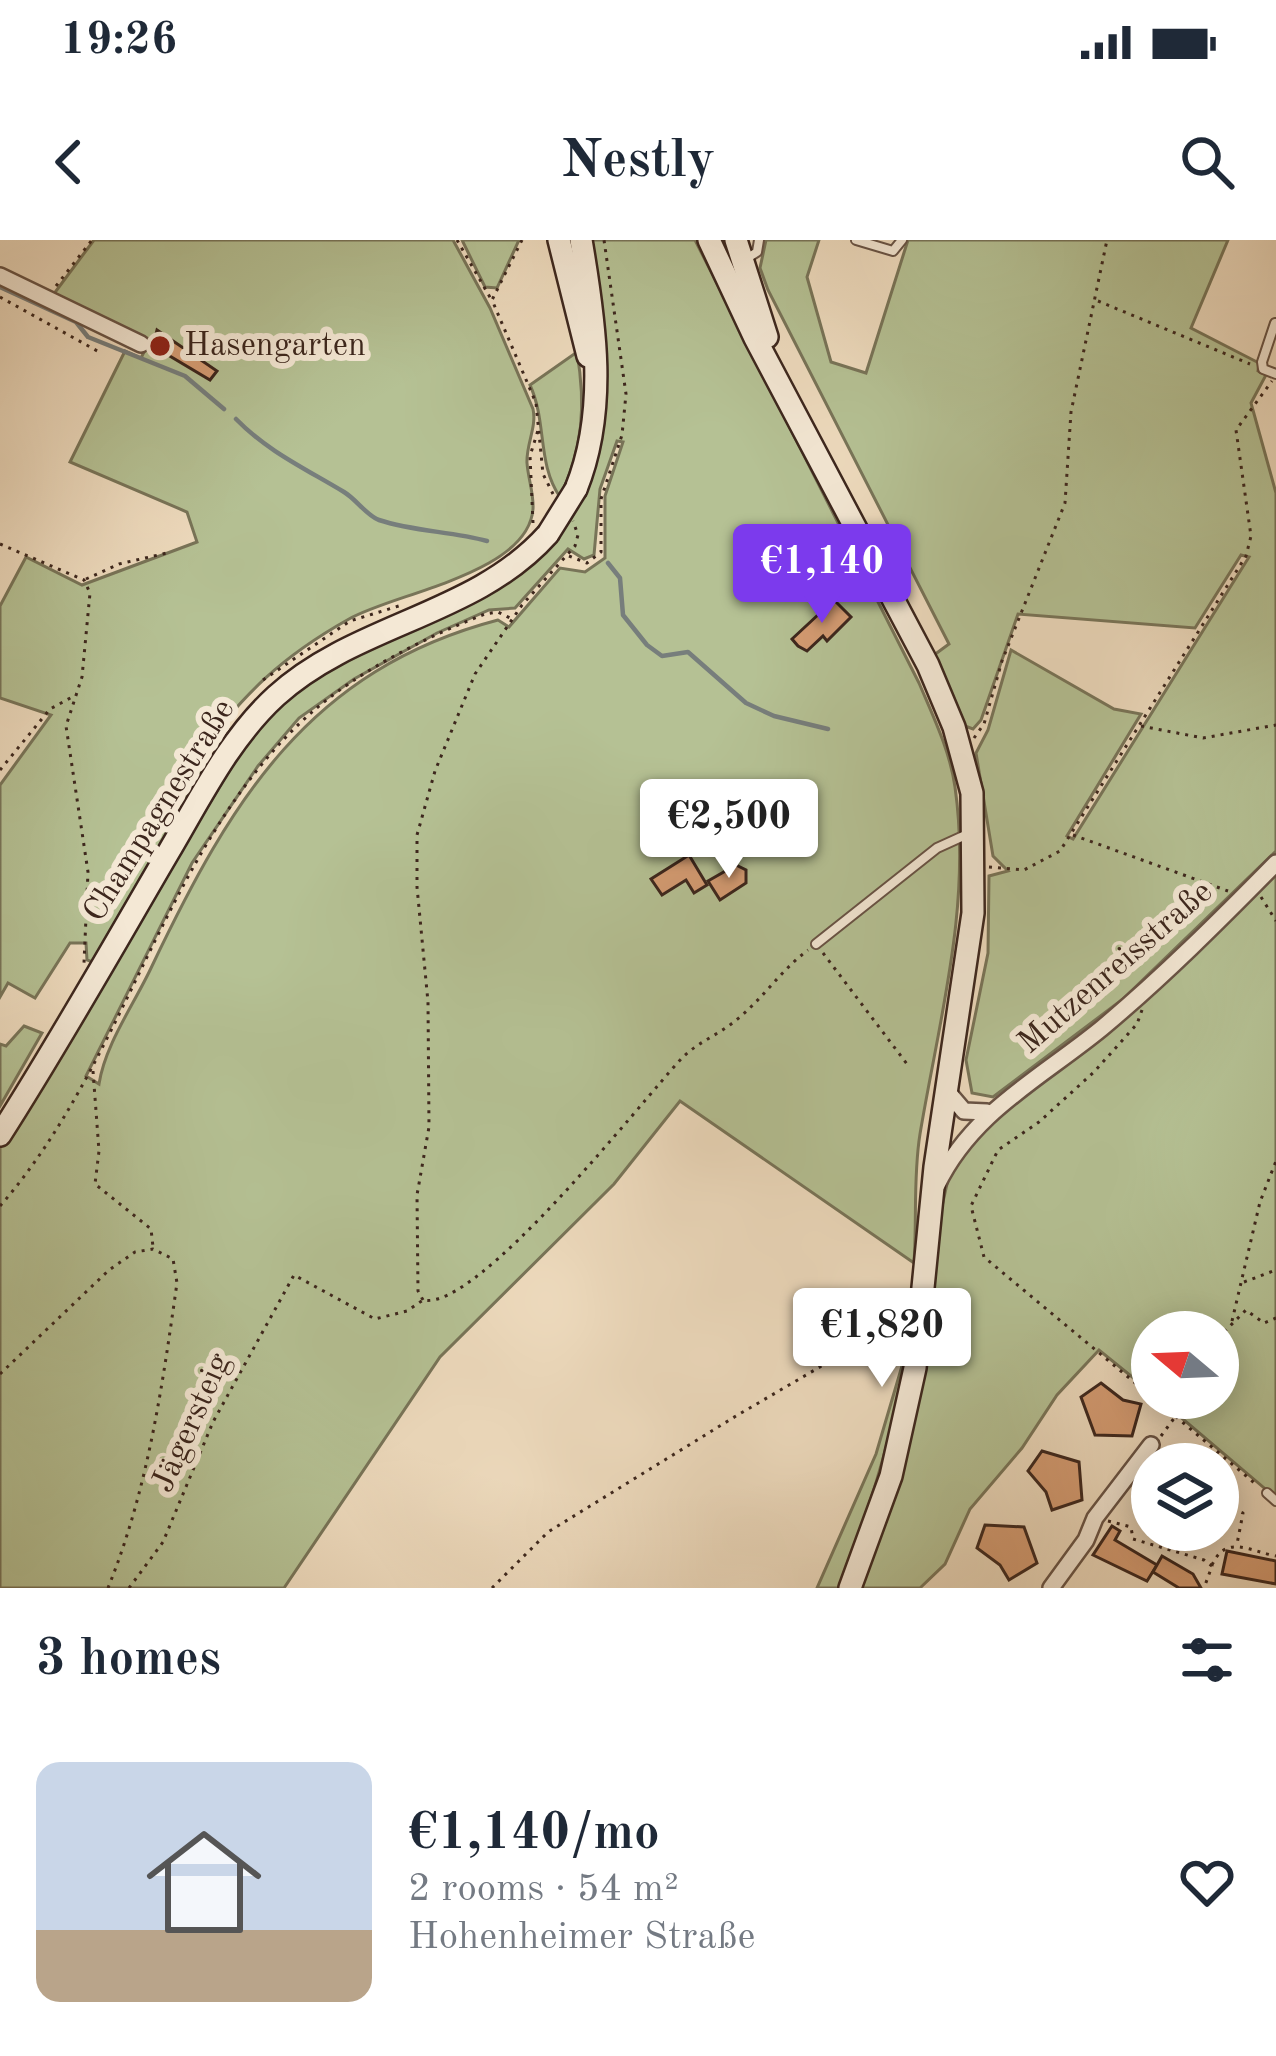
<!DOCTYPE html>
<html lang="en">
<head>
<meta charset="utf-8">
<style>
  :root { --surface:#fff; --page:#f2f2f3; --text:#1f2937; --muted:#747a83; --line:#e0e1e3; --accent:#7c3aed }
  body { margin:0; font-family:"Old Standard TT",serif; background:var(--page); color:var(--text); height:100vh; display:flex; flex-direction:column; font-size:45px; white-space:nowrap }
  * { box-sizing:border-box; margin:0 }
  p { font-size:39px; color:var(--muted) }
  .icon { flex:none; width:66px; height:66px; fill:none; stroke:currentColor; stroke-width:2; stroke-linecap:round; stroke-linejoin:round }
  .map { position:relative; height:1348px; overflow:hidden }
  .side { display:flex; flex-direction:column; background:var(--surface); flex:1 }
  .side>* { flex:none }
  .needle { width:78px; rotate:289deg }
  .fabs { position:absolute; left:1131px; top:1071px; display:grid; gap:24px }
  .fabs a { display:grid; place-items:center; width:108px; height:108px; border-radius:50%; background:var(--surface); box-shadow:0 6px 30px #0003; font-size:60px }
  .price { position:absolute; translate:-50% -102px; padding:0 27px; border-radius:12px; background:#fff; color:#222; font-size:39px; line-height:78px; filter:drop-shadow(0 3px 6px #0008) }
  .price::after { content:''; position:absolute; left:50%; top:72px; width:36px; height:27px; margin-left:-18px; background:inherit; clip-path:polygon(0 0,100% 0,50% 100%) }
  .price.active { background:var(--accent); color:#fff }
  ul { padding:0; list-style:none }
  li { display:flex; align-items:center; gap:36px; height:300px; padding:0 36px }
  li+li { border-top:3px solid var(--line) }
  li span { display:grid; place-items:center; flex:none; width:336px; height:240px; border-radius:24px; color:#555 }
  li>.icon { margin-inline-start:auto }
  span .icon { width:144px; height:144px; fill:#fffc; stroke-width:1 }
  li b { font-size:51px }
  h2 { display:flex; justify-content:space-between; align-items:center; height:144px; padding:0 36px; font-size:51px }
  .status { display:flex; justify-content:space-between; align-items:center; height:84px; padding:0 60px; background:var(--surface); direction:ltr }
  .status svg { height:33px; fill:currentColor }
  header { display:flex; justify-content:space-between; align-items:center; height:156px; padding:0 36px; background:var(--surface); font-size:54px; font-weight:700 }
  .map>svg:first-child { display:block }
  .green { fill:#b5c194; stroke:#787458; stroke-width:3; fill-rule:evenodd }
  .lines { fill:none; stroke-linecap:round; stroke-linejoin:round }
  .stream { stroke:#777e7c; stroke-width:4.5 }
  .building { fill:#d59c73; stroke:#3c261d; stroke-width:3 }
  .lane-casing { stroke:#685345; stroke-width:12 }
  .street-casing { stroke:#685345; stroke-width:20 }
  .secondary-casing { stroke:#3c261d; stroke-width:26 }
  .path { stroke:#3c261d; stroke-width:3; stroke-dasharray:3 6; stroke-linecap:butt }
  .lane { stroke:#f4e8d5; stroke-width:8 }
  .street { stroke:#f4e8d5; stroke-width:15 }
  .secondary { stroke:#f4e8d5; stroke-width:21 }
  .secondary-bridge-casing { stroke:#3c261d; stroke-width:26; stroke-linecap:butt }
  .secondary-bridge { stroke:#f4e8d5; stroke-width:21 }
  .poi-dot { fill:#8f2418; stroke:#f4e8d5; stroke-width:4.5 }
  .labels { text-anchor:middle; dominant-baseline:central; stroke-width:12; stroke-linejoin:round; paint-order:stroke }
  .poi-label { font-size:33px; fill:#3c261d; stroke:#f4e8d5; text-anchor:start }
  .street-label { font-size:33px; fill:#3c261d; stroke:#f4e8d5 }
</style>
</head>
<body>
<div class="status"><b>19:26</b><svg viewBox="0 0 49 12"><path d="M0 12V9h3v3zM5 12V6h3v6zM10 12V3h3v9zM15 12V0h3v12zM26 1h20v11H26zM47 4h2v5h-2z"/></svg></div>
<header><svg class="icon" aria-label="back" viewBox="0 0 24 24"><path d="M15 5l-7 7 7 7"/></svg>Nestly<svg class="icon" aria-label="search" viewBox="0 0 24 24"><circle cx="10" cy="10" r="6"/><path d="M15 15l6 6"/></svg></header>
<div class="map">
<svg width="1276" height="1348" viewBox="0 0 1276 1348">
  <rect width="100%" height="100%" fill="#eedbbe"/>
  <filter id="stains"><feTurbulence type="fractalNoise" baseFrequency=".00167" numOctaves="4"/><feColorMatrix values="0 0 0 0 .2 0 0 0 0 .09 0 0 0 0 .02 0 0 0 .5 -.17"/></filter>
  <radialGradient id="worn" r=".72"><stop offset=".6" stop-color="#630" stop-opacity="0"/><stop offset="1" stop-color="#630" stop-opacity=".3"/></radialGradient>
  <g class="green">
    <path d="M94,0H453L490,68L533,169C537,187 526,204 527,223C528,238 534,254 533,269C528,334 394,353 349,379C281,417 245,453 198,514L213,525L95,723L87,720L86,703H70L35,758L8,743L0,757V545L51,475L0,458V366L26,317L82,345L197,302L187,272L70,222L125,111L141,118L148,104L53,55Z"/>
    <polygon points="462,0 519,0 497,48 485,47"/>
    <path d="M590,0H695L919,443C933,476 950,511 955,547C972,665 939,780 920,894C913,937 917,980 914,1023L680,861L614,944L440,1117L284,1348H0V907L251,495L306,442L555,301C627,212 603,104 590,0ZM617,201L623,202L605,256V318L585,332L560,328L509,387L498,380C308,430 231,561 152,726C135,763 105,804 99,844L86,836L192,623L258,526L299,478L354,439L437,393L489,370L515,368L568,309L584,319L594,315L600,249Z"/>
    <polygon points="766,0 819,0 807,37 831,122 866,133 908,0 1228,0 1191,88 1259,123 1258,131 1266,135 1251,163 1276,253 1276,611 1123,759 993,857 972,853 966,820 988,713 989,636 1008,631 993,616 976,513 988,490 1011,410 1114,469 1141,474 1067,596 1073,599 1249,317 1241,315 1195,388 1018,374 981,480 973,489 965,486 934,415 949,404 768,50 760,28"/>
    <path d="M577,112C586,166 583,208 560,257C537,224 547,182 530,145Z"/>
    <polygon points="1276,632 1276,1258 1158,1158 1218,1158 1218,1092 1152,1092 1152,1153 1099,1110 1057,1155 1022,1208 970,1269 945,1324 920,1348 857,1348 949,935 978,892"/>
    <polygon points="24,786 42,793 0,866 0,804 6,806"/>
    <path d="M907,1109C894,1192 870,1270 839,1348H817L876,1214Z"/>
  </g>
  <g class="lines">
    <g class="stream">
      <polyline points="0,47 76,82 88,97 185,136 224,169"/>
      <path d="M236,179C267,211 306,229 344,252C356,259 367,276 379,280C415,292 451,291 487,301"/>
      <polyline points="608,323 620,338 623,375 647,405 662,416 688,412 746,463 774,476 828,489"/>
    </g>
  </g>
  <g class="building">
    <polygon points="157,90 217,131 210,140 153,106"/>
    <polygon points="834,360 851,377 827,401 823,396 807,411 798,406 792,399"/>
    <polygon points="689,615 707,645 694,653 686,640 662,655 651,639"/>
    <polygon points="736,625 746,630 746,643 720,660 708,641"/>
    <polygon points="1101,1143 1123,1160 1141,1164 1132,1196 1095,1195 1081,1157"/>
    <polygon points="1042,1211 1079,1222 1082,1260 1052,1270 1046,1252 1028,1231"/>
    <polygon points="985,1285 1024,1287 1037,1323 1009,1340 1000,1325 977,1308"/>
    <polygon points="1112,1286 1120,1291 1115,1300 1157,1325 1147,1341 1093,1315"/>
    <polygon points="1227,1311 1276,1321 1276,1344 1222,1334"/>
    <polygon points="1162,1316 1193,1334 1201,1348 1179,1348 1153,1332"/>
  </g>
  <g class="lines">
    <g class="lane-casing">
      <g id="lane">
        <polyline points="856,0 893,11 902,0"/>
        <polyline points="746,19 757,12 759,0"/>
        <polyline points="1275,83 1262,122 1263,129 1276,134"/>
        <polyline points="816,704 937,608 970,593"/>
        <polyline points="1267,1253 1276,1261"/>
      </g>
    </g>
    <g class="street-casing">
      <g id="street">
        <polyline points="0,36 141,104"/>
        <polyline points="946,850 964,871 987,872"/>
        <path d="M937,945C972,872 1041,838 1102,788C1163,737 1220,680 1276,623"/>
        <polyline points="1051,1348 1086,1300 1095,1278 1151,1205"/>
      </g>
    </g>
    <g class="secondary-casing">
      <g id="secondary">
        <polyline points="559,0 588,116"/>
        <polyline points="709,0 755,98 928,425 954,487 972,553 973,673 935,927 915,1128 891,1236 850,1348"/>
        <polyline points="736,0 767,97"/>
        <path d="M576,249C608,170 595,82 581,0"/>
        <path d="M0,895C59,803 113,707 168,613C200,559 229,499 276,456C356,383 475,376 548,294"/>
      </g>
    </g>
    <g class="path">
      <polyline points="457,0 491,59"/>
      <polyline points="522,0 492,60 536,163 543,234 553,254"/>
      <polyline points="56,46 92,0"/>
      <polyline points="0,57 101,113"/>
      <polyline points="1098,61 1250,124"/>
      <polyline points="533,283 530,216 539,187"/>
      <polyline points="0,304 84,340 90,353 82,437 66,486 88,632 84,723"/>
      <polyline points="569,316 587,323 601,312 601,259 622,195 626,154 604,0"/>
      <polyline points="86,339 119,324 167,313"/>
      <polyline points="263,440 350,381 402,365"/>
      <polyline points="1141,486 1203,498 1276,485"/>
      <polyline points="974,498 984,484 1002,421 1065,263 1071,172 1107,0"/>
      <polyline points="0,530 50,469 74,456"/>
      <polyline points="1073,595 1228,651"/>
      <polyline points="989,627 1024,630 1060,611 1246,316 1251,296 1236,190 1272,141"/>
      <polyline points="1261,657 1276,681"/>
      <polyline points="823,713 907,824"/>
      <polyline points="1142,770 1137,784 1094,832 1039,882 998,910 971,966 984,1017 1152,1157"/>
      <polyline points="93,831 99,911 95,944 151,989 153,1007"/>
      <path d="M0,966C128,820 166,601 311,473C358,431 426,397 485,374L498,372L510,378"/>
      <polyline points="1244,1042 1276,1030"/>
      <polyline points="423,1060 418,1051 417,955 429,887 428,762 417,647 417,595 435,531 475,434 522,365 575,306 578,295 573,281"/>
      <polyline points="1232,1081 1260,962 1276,921"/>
      <polyline points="1218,1098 1246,1070 1264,1083 1276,1078"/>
      <path d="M0,1134L109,1030L135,1012L153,1009L173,1019L177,1043C162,1148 148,1249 108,1348"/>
      <polyline points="1155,1159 1258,1246"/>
      <polyline points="1161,1196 1175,1177"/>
      <polyline points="1175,1224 1176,1216"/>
      <polyline points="1225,1265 1243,1273 1237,1304"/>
      <polyline points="1108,1281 1131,1287 1133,1299 1204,1320 1212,1326 1204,1348"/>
      <path d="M1212,1325C1226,1294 1249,1311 1276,1316"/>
      <path d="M129,1348L163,1302L213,1182L294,1035L375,1079L407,1071L423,1060C477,1072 641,862 682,818C698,802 718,795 735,781C762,760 780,731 808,710"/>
      <polyline points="492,1348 548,1292 736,1176 842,1114 867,1105 901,1101"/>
    </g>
    <use href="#lane" class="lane"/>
    <use href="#street" class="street"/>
    <use href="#secondary" class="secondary"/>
    <g class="secondary-bridge-casing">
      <polyline id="secondary-bridge" points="548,294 576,249"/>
    </g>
    <use href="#secondary-bridge" class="secondary-bridge"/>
  </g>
  <circle class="poi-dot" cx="160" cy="106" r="12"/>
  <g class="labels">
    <g class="poi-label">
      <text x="184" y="106">Hasengarten</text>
    </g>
    <g class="street-label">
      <text transform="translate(160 571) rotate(-58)">Champagnestraße</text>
      <text transform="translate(1116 728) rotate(-41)">Mutzenreisstraße</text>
      <text transform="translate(192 1183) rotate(-66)">Jägersteig</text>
    </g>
  </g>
  <rect width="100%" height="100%" filter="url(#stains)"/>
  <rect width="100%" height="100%" fill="url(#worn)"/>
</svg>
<div class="fabs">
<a><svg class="needle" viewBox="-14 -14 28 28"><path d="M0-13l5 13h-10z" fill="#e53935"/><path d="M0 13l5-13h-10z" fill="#747a83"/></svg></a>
<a><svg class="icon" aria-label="layers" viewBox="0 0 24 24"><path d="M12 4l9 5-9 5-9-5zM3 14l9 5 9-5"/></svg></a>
</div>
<b class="price active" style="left:822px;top:386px">€1,140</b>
<b class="price" style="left:729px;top:641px">€2,500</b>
<b class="price" style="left:882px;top:1150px">€1,820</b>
</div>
<section class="side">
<h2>3 homes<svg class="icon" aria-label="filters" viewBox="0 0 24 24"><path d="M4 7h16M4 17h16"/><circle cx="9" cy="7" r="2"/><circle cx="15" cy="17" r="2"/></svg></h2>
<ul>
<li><span style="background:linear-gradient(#c9d6e8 70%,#b9a48a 0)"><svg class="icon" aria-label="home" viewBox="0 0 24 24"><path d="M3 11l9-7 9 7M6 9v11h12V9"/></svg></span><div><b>€1,140/mo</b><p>2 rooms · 54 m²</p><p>Hohenheimer Straße</p></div><svg class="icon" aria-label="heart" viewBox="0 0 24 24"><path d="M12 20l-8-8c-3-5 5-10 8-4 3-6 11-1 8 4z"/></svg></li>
</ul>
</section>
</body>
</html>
